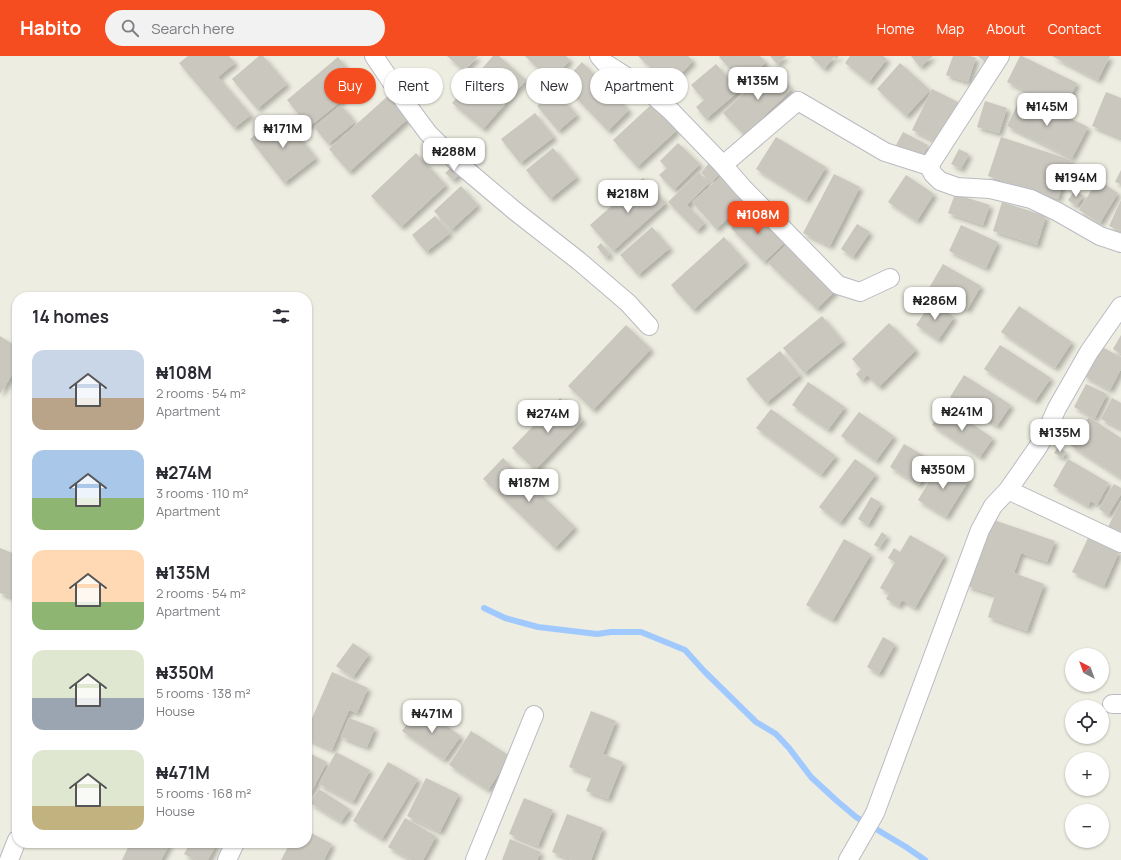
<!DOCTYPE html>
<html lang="en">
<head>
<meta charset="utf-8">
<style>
  :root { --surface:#fff; --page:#f2f2f3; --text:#2b2b33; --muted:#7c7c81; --accent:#f64d20 }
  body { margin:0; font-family:Manrope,sans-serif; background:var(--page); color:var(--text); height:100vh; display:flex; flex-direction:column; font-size:15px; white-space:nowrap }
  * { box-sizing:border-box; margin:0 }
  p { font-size:13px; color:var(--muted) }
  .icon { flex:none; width:22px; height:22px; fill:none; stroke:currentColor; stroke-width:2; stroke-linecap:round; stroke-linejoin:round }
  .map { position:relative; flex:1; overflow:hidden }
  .panel { position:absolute; left:12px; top:236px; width:300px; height:556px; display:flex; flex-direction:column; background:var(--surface); border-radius:16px; box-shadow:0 1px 3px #0004 }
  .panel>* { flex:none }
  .guide { position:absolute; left:324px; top:12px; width:380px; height:36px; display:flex; gap:8px }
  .needle { width:26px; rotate:319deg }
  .fabs { position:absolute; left:1065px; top:592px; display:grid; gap:8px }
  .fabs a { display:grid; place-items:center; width:44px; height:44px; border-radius:50%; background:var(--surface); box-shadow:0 1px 3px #0004; font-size:20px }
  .price { position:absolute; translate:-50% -34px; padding:0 9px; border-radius:8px; background:#fff; color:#222; font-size:13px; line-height:26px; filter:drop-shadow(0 1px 2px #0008) }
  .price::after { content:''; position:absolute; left:50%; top:24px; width:12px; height:9px; margin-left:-6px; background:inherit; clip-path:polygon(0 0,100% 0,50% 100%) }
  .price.current { background:var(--accent); color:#fff }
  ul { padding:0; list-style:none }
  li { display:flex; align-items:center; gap:12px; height:100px; padding:0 20px }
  li span { display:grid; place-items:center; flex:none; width:112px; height:80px; border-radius:12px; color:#555 }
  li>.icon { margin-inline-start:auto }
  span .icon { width:48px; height:48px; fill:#fffc; stroke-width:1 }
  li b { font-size:17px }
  h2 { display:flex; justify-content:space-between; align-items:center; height:48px; padding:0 20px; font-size:17px }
  .chip { padding:0 14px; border-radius:18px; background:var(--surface); box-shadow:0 1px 3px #0004; font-size:14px; line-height:36px }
  .chip.current { background:var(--accent); color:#fff }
  header { display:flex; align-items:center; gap:24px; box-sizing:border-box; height:56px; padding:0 20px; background:var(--accent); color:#fff }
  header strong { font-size:19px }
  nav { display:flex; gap:22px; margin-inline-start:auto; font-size:14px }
  .search { width:280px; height:36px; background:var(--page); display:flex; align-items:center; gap:10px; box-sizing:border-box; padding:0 14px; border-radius:22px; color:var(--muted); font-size:15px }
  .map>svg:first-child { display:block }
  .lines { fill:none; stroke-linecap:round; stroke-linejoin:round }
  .stream { stroke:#a0c9ff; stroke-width:6 }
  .building { fill:#c9c7be; filter:url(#shadow) }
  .minor-casing { stroke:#b9bbc2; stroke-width:20 }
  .minor { stroke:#fff; stroke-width:18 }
</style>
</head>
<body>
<header>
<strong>Habito</strong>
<div class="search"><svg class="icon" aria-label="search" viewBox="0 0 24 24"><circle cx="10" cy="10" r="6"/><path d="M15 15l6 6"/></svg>Search here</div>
<nav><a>Home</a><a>Map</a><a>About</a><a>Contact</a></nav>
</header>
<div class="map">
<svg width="1121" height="804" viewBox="0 0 1121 804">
  <defs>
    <filter id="shadow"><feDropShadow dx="3.5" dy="3.5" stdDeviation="2" flood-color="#0004"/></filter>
  </defs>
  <rect width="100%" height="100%" fill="#eeede1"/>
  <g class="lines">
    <polyline class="stream" points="484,552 505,562 538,571 597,578 611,576 641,576 685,594 705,616 756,666 776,678 789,692 811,721 837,745 856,761 906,791 925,804"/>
  </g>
  <g class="building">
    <polygon points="188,0 229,0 235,7 218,21 251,59 234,72 179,7"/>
    <polygon points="259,0 263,0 287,28 257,53 232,23"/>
    <polygon points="447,0 478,0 464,15"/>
    <polygon points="493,0 499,0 526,24 483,73 452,47"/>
    <polygon points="525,0 566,0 570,4 551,25"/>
    <polygon points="638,0 688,0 693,5 669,30"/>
    <polygon points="720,0 760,0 766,6 744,28 719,1"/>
    <polygon points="770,0 786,0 777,8"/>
    <polygon points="810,0 839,0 836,3 834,1 824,13"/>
    <polygon points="850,0 883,0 887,3 869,26 845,7"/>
    <polygon points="911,0 933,0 920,11"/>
    <polygon points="953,0 970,0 976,2 968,26 946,19"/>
    <polygon points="978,0 989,0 985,6"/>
    <polygon points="1020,0 1022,0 1077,27 1064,53 1007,26"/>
    <polygon points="1052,0 1110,0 1098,24"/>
    <polygon points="338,1 361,29 309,71 287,44"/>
    <polygon points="582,6 629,54 608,75 562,27"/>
    <polygon points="900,7 930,34 906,60 877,33"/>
    <polygon points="716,8 739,35 706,63 696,51 704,44 691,29"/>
    <polygon points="771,11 792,33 744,79 723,57"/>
    <polygon points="932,33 960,47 940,88 912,74"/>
    <polygon points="555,34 577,59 558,75 537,50"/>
    <polygon points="1106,36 1121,42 1121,82 1092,70"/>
    <polygon points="390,38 411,60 349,116 329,93"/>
    <polygon points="1022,39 1088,71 1072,102 1007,70"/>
    <polygon points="985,45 1007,52 999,77 977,71"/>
    <polygon points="653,47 677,74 637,111 613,84"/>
    <polygon points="341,49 355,66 328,88 314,71"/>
    <polygon points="535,57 554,81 520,107 501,83"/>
    <polygon points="278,60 286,70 289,68 316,102 284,127 250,83"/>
    <polygon points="903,76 928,89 921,104 895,91"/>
    <polygon points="776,81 826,111 806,144 756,113"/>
    <polygon points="1001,81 1071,104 1058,143 988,120"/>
    <polygon points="678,87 700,108 674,134 659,119 667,112 660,105"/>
    <polygon points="553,92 577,121 550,143 526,114"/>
    <polygon points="959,93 969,98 961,113 951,108"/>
    <polygon points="416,97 446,129 401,171 371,140"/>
    <polygon points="709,107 720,117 712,126 701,117"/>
    <polygon points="455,108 462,116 453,124 445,117"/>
    <polygon points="1121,114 1121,128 1115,126"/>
    <polygon points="699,116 709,127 687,149 705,167 697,175 668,146"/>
    <polygon points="834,118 860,131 830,190 803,177"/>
    <polygon points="723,119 747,145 716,173 692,146"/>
    <polygon points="906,119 934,138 917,165 888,146"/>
    <polygon points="643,122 666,147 613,195 590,169"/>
    <polygon points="1098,124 1118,137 1100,167 1079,154"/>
    <polygon points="461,130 478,149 451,174 434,155"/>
    <polygon points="1075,134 1084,140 1076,150 1068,144"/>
    <polygon points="955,138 990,149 983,169 948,157"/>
    <polygon points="1121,144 1121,175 1109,170"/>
    <polygon points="1002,146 1046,160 1037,189 993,175"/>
    <polygon points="752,152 785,186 764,206 731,172"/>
    <polygon points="435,160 450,177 426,196 412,179"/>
    <polygon points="857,168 870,176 853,201 841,193"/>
    <polygon points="961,169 998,186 986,212 949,195"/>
    <polygon points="652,171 670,192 638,219 620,199"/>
    <polygon points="724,181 746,206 693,254 671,229"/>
    <polygon points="601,187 610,198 606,202 597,191"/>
    <polygon points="787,188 836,234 817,253 768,207"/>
    <polygon points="943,208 981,230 967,254 929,232"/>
    <polygon points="932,246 954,261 938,284 916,269"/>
    <polygon points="1019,250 1072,286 1055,312 1001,276"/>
    <polygon points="822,260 843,285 804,317 783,292"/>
    <polygon points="889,267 916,294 879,331 867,319 862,325 856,318 861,313 852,303"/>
    <polygon points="626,269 651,293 593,354 568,330"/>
    <polygon points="1121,279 1121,298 1113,293"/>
    <polygon points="0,280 17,291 17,311 0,338"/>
    <polygon points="1000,289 1051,322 1035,345 984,313"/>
    <polygon points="1100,290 1121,301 1121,313 1110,334 1084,320"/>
    <polygon points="780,295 800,319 766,347 746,323"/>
    <polygon points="964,319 1011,349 997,370 950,341"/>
    <polygon points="808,326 845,351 828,374 792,349"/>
    <polygon points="1086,328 1107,338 1095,362 1074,351"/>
    <polygon points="560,342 583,364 535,414 512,392"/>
    <polygon points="1112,342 1121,347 1121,373 1101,363"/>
    <polygon points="945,350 993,382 980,401 932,369"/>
    <polygon points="771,353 836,400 821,419 756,372"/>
    <polygon points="859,356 894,380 876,405 841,380"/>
    <polygon points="1089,361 1121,382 1121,422 1070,389"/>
    <polygon points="904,388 933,405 919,429 890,411"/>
    <polygon points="1058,391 1066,396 1063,402 1054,397"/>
    <polygon points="503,402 575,471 555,492 483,423"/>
    <polygon points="855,403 876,418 840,467 819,451"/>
    <polygon points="1068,403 1109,427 1097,449 1091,445 1088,450 1053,430"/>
    <polygon points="940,407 969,424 946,461 918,444"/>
    <polygon points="1114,428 1121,432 1121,438 1108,459 1099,453"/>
    <polygon points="871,441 881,447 868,469 858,463"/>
    <polygon points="1121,445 1121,479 1107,473"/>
    <polygon points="991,463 1055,485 1047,506 1021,497 1014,517 1044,528 1027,575 988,561 995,539 967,530"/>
    <polygon points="882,476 887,480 879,492 874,489"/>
    <polygon points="910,479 945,499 915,552 902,544 899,550 886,543 889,537 880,532 895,506 888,502 894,492 900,496"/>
    <polygon points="1088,482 1119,496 1104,530 1072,516"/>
    <polygon points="844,483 871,498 833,564 806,549"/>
    <polygon points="0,492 17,499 17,543 0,537"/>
    <polygon points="883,581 895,588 879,618 867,611"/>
    <polygon points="353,587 369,598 353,621 336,610"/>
    <polygon points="332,616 368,632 357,657 349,654 332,694 307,683 307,674"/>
    <polygon points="419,651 461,680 444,704 402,675"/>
    <polygon points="591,655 616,665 603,698 623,706 608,743 586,735 592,720 569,711"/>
    <polygon points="349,662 375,672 367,691 341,681"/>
    <polygon points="471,675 510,700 488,734 449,709"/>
    <polygon points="307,696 327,706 307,744"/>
    <polygon points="336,696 370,714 353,746 319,728"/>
    <polygon points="388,706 418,723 382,783 353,765"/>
    <polygon points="426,722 459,738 440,776 407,760"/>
    <polygon points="319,733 350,753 341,766 310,747"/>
    <polygon points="524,742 553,754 538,790 509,778"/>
    <polygon points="567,758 603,772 591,804 572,804 552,796"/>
    <polygon points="405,762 436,780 423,804 411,804 388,791"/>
    <polygon points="307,775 332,788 324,804 281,804 290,787 307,787"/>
    <polygon points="510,783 541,796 537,804 502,804"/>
    <polygon points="130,787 170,787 161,804 122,804"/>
    <polygon points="190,787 217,787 208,804 197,804 184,798"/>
  </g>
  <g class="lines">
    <g class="minor-casing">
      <g id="minor">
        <polyline points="374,0 405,46 428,77 457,106 515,155 579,205 628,247 649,270"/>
        <polyline points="599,0 605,7 646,33 671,55 723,109 743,132 838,229 860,236 890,222"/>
        <polyline points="723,109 798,45 885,96 929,110"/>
        <polyline points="929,110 933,118 940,125 957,131 990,133 1031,143 1058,156 1100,180 1121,187"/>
        <polyline points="929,110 1000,0"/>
        <polyline points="1008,434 1121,487"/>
        <polyline points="1112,648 1121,648"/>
        <polyline points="9,804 17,784"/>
        <polyline points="227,804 235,787"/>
        <polyline points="475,804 534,659"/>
        <polyline points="848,804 875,757 980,474 993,450 1008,434 1038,391 1045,379 1057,352 1089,296 1121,250"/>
      </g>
    </g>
    <use href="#minor" class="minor"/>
  </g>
</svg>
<div class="fabs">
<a><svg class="needle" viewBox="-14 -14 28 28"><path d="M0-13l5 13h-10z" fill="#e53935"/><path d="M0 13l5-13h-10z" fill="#7c7c81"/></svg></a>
<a><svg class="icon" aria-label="locate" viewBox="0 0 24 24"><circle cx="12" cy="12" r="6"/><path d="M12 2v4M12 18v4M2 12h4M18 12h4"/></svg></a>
<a>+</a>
<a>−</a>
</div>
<b class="price" style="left:758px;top:45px">₦135M</b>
<b class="price" style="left:1047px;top:71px">₦145M</b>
<b class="price" style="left:283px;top:93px">₦171M</b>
<b class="price" style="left:454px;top:116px">₦288M</b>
<b class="price" style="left:1076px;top:142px">₦194M</b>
<b class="price" style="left:628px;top:158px">₦218M</b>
<b class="price current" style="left:758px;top:179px">₦108M</b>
<b class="price" style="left:935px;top:265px">₦286M</b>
<b class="price" style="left:962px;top:376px">₦241M</b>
<b class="price" style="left:548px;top:378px">₦274M</b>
<b class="price" style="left:1060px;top:397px">₦135M</b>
<b class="price" style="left:943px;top:434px">₦350M</b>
<b class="price" style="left:529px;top:447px">₦187M</b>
<b class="price" style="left:432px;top:678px">₦471M</b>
<div class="guide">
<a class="chip current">Buy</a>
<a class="chip">Rent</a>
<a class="chip">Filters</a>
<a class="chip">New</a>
<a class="chip">Apartment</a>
</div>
<section class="panel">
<h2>14 homes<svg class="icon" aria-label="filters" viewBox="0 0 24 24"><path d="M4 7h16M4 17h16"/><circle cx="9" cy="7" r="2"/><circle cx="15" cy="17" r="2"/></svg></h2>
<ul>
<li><span style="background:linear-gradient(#c9d6e8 60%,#b9a48a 0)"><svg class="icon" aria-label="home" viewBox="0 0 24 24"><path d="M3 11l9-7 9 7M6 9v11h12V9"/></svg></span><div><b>₦108M</b><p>2 rooms · 54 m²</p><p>Apartment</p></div></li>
<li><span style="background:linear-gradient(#a9c7e8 60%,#8fb573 0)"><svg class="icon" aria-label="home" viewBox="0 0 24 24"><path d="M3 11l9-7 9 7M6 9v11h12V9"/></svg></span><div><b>₦274M</b><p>3 rooms · 110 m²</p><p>Apartment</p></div></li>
<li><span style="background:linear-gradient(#ffd9b3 65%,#8fb573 0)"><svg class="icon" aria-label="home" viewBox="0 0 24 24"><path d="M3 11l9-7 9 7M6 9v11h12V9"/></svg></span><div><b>₦135M</b><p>2 rooms · 54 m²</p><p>Apartment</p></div></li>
<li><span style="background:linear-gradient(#dfe7d0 60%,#9aa5b1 0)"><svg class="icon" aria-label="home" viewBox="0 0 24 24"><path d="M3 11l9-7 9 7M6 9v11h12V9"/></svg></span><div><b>₦350M</b><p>5 rooms · 138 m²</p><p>House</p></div></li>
<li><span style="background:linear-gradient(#dfe7d0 70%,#c2b280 0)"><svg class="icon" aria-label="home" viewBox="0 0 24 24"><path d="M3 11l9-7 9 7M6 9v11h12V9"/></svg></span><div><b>₦471M</b><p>5 rooms · 168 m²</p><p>House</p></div></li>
</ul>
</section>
</div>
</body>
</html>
